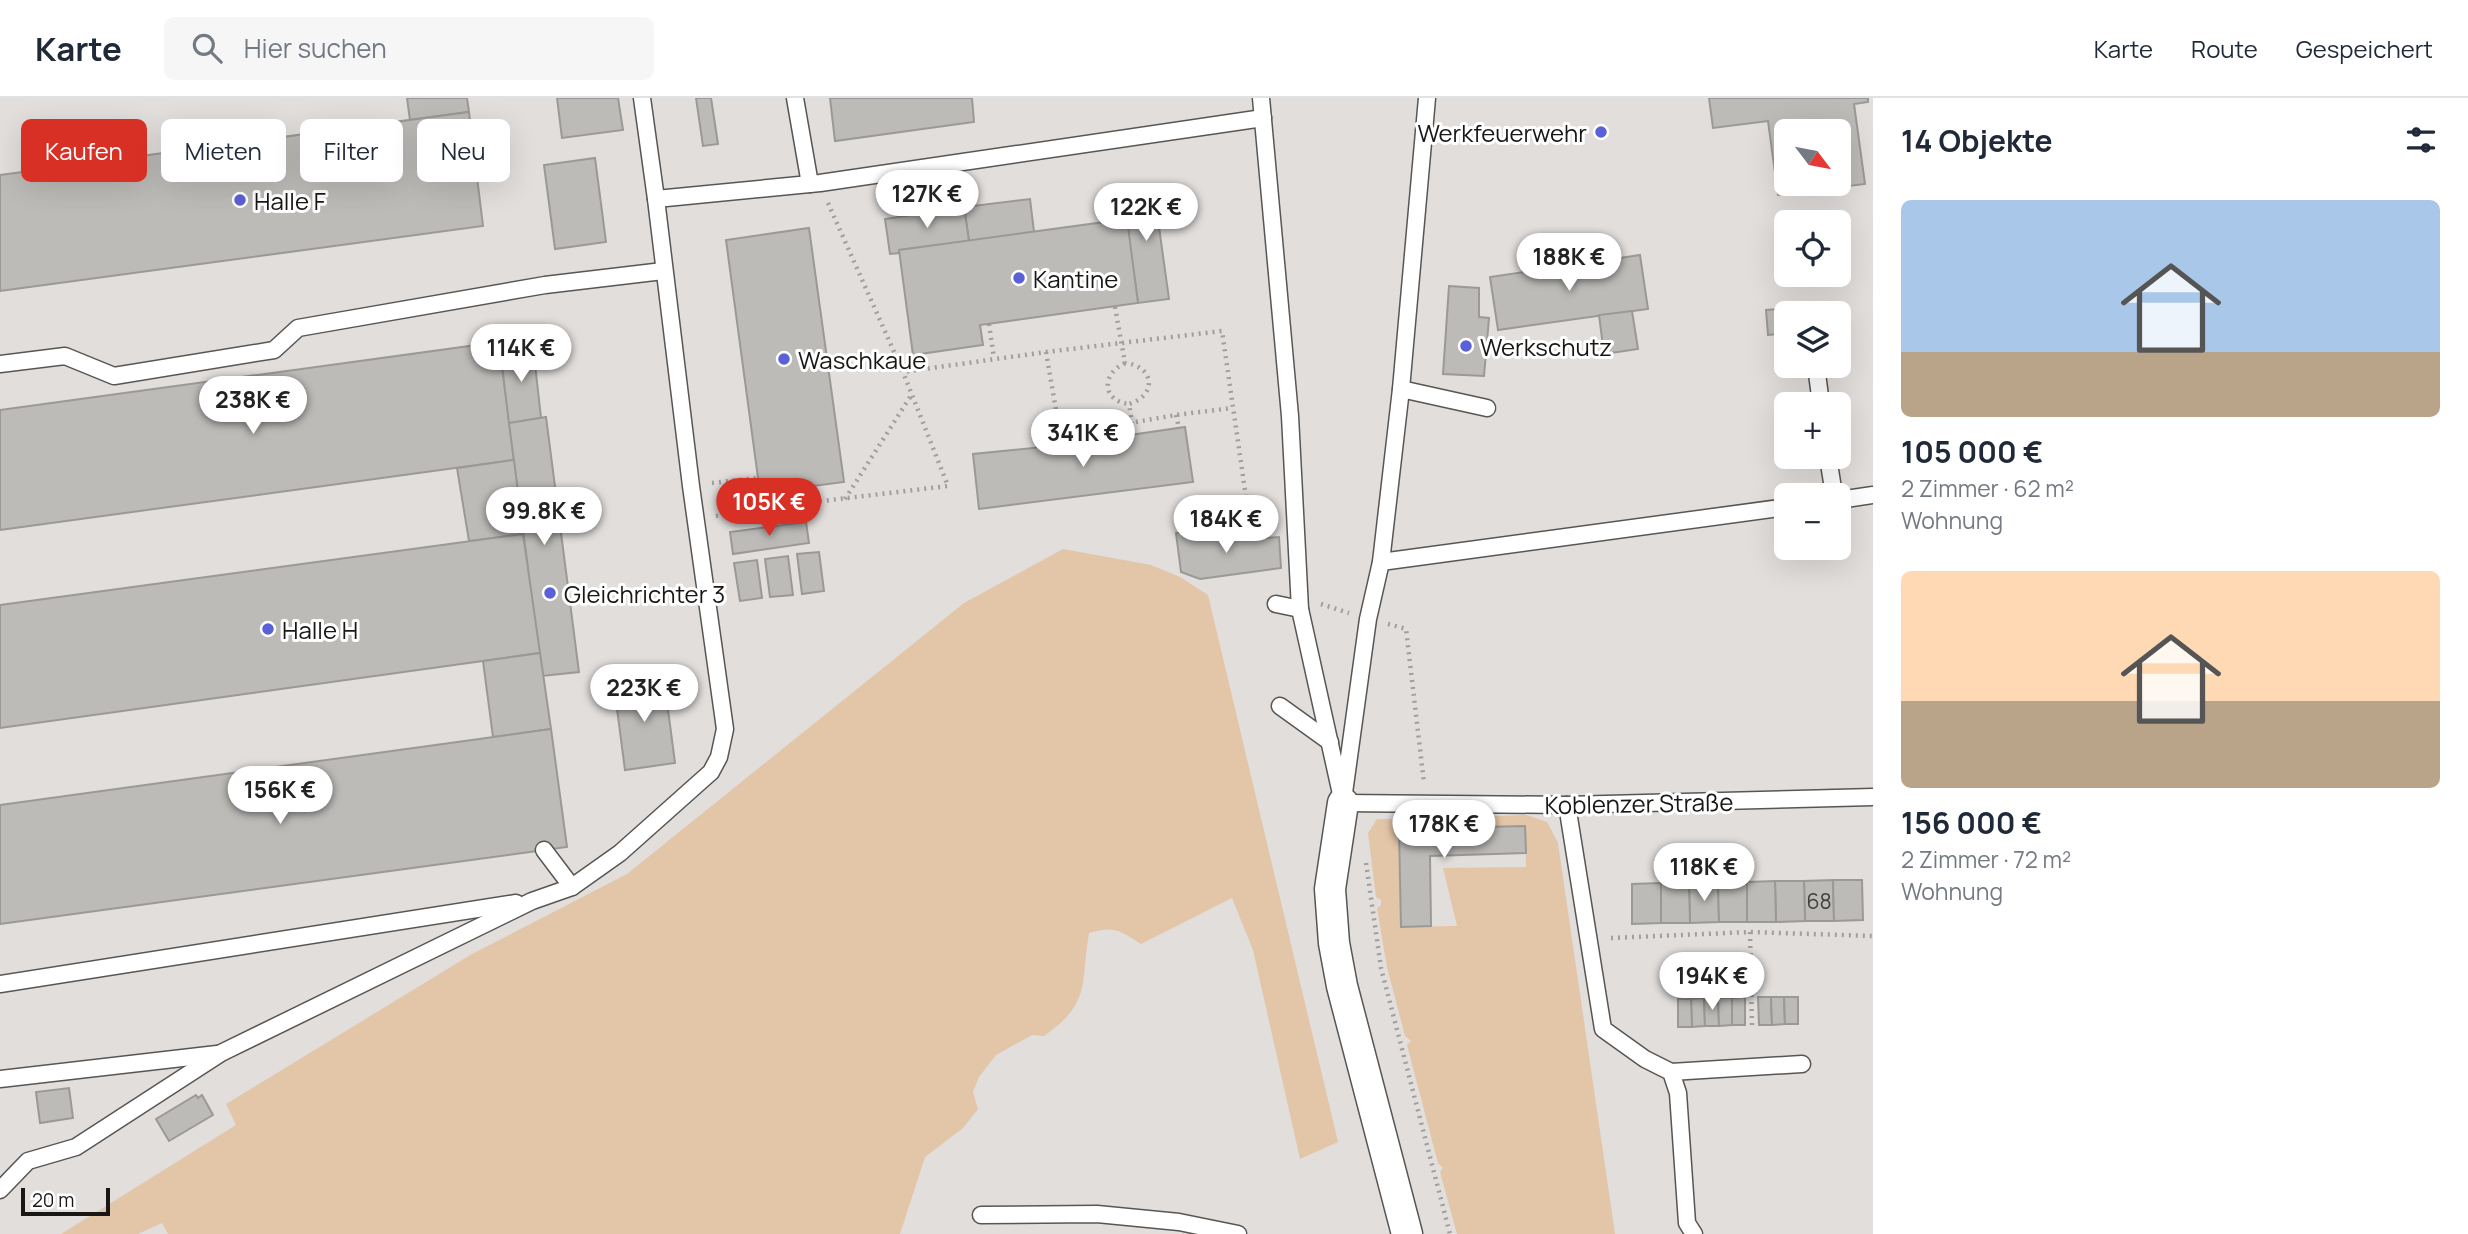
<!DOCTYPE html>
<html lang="de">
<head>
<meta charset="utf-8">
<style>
  :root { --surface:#fff; --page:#f6f6f7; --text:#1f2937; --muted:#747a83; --line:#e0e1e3; --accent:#d93025 }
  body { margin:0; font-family:Manrope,sans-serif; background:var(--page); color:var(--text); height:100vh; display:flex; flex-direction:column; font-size:26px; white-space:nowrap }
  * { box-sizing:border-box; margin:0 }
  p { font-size:23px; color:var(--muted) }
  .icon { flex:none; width:38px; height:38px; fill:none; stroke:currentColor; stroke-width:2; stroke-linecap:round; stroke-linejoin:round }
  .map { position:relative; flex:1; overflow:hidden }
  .drawer { display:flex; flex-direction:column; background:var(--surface); width:595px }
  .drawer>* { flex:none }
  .hud { position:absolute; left:21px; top:21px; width:665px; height:63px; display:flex; gap:14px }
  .needle { width:46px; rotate:122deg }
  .buttons { position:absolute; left:1774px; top:21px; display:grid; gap:14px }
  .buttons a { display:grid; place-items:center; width:77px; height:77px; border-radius:10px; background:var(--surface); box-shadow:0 7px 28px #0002; font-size:35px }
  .scale { position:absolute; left:21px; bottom:18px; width:89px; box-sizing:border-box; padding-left:7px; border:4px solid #181716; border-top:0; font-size:19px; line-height:24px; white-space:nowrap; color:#181716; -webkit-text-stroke:5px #fff; paint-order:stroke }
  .price { position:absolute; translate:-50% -60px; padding:0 16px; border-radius:24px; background:#fff; color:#222; font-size:23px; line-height:46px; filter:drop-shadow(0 2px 4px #0008) }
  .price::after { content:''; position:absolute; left:50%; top:42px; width:21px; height:16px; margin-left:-10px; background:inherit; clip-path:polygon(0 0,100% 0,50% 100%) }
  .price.selected { background:var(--accent); color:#fff }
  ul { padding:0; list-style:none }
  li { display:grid; align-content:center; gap:14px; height:371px; padding:0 28px }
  li span { display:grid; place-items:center; height:217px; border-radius:10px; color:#555 }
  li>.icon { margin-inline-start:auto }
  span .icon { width:126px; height:126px; fill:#fffc; stroke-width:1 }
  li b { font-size:30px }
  h2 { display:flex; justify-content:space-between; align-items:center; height:84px; padding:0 28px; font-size:30px }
  .pill { padding:0 24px; border-radius:10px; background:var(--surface); box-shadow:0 7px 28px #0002; font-size:24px; line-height:63px }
  .pill.selected { background:var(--accent); color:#fff }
  header { display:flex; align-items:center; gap:42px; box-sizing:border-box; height:98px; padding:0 35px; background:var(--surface); border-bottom:2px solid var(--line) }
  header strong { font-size:33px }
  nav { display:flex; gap:38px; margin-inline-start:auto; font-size:24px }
  .search { width:490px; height:63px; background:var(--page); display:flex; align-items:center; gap:18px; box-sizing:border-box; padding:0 24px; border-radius:10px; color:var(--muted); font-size:26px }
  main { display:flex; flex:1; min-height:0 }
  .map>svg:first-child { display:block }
  .green { fill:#e3c5a8 }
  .building { fill:#bdbbb8; stroke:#9b9996; stroke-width:2; fill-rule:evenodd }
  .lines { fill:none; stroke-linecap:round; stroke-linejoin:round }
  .lane-casing { stroke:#585654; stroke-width:19 }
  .street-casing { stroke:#585654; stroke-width:33 }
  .path { stroke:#a19f9d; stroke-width:4.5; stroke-dasharray:2 5; stroke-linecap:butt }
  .lane { stroke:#fff; stroke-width:16 }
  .street { stroke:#fff; stroke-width:30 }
  .poi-dot { fill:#5a61d8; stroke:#fff; stroke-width:2.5 }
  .labels { text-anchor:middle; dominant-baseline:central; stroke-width:6; stroke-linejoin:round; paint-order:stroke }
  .number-label { font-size:21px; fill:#41403e }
  .poi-label { font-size:24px; fill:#181716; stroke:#fff; text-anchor:start }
  .street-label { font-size:24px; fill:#181716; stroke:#fff }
</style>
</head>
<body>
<header>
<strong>Karte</strong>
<div class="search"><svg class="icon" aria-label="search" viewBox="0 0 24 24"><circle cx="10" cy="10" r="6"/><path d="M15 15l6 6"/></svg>Hier suchen</div>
<nav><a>Karte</a><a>Route</a><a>Gespeichert</a></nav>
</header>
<main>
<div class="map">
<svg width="1873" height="1136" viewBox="0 0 1873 1136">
  <rect width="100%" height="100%" fill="#e1dedc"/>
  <g class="green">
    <path d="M1063,451L1151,467L1180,479L1208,497L1338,1044L1300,1061L1253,852L1232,800L1141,846C1121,833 1114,827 1089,835C1080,887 1092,904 1044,938L1032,937L996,957L979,979L973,994L978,1011L963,1030L925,1059L900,1136H168L162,1125L138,1136H61L236,1027L226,1006L472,856L627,776L964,505Z"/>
    <polygon points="1527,717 1547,724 1558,745 1615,1136 1457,1136 1440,1074 1443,1070 1438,1065 1407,947 1411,943 1405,938 1387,869 1377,810 1381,807 1381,802 1376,799 1368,735 1377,721 1404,721 1407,731 1399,732 1401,829 1457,828 1443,770 1526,769 1525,729 1434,731 1433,720"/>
  </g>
  <g class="building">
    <polygon points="407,0 467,0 469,14 410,22"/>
    <polygon points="557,0 618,0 623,32 562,40"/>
    <polygon points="696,0 711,0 718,46 703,48"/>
    <polygon points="830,0 972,0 974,24 835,43"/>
    <path d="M1709,0H1868V4L1854,6L1865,86L1778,97L1768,23L1713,30ZM1787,33H1839V86H1787Z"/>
    <polygon points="469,14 483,128 0,193 0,77"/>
    <polygon points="51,26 54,52 28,55 25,29"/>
    <polygon points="595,60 606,144 555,151 544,67"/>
    <polygon points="1153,86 1169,201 1138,205 1122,90"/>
    <polygon points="1030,101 1034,134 969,143 964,109"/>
    <polygon points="964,109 969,143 899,152 899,155 890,156 885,121"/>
    <polygon points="1127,121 1138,205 980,227 983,247 913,257 899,152"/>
    <polygon points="809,130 844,384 760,395 726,142"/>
    <polygon points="1640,157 1648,211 1498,232 1490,179"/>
    <polygon points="1449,188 1479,190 1479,219 1489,220 1484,278 1443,276"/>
    <polygon points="1779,211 1781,236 1768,237 1766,212"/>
    <polygon points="1632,213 1638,251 1604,256 1599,217"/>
    <polygon points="499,244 514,362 0,432 0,312"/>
    <polygon points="533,248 541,320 509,325 500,251"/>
    <polygon points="546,319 579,574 542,578 509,325"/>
    <polygon points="1185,329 1193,384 979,411 973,356 1062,347"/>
    <polygon points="514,362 523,436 469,443 457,370"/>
    <polygon points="806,424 809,445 733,456 730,434"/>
    <polygon points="1192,433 1193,439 1245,435 1245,442 1279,439 1281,470 1200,481 1181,474 1176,435"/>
    <polygon points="523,436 540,555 0,630 0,507"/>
    <polygon points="819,454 824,493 802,496 797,456"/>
    <polygon points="788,458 793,497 770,499 765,461"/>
    <polygon points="757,462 762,500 740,503 734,465"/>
    <polygon points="540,555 551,631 493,639 483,563"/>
    <polygon points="664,581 675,665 625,672 614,588"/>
    <polygon points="551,631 567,749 0,826 0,707"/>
    <polygon points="1525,728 1526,755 1430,758 1431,828 1401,829 1399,731"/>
    <polygon points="1833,782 1834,823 1805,823 1804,783"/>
    <polygon points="1833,782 1862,782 1863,822 1834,823"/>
    <polygon points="1775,783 1804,783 1805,823 1776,824"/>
    <polygon points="1775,783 1776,824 1747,824 1747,784"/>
    <polygon points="1718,784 1719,824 1690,825 1689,785"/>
    <polygon points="1718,784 1747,784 1747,824 1719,824"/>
    <polygon points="1661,785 1661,825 1632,826 1632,786"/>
    <polygon points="1661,785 1689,785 1690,825 1661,825"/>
    <polygon points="1745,899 1745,927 1732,927 1732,900"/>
    <polygon points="1758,899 1771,899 1772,927 1759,927"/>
    <polygon points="1771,899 1784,899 1785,926 1772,927"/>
    <polygon points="1784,899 1798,899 1798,926 1785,926"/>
    <polygon points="1704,900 1705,928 1692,929 1691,901"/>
    <polygon points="1704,900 1718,900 1719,928 1705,928"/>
    <polygon points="1718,900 1732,900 1732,927 1719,928"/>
    <polygon points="1678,901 1691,901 1692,929 1678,929"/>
    <polygon points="69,990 73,1020 40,1025 36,994"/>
    <polygon points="196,997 198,1000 202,997 213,1017 169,1043 156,1021"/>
  </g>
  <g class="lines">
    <g class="lane-casing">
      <g id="lane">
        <polyline points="795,0 810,86"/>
        <polyline points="1261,0 1290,318 1300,511 1343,705"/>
        <polyline points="656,101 820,85 1263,20"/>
        <polyline points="0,266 65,258 114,278 274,252 298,230 545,187 663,173"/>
        <polyline points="1816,268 1821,306"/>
        <polyline points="1401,291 1487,310"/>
        <polyline points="1828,359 1834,397"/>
        <polyline points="1839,402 1873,397"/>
        <polyline points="1381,464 1787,409"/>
        <polyline points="1276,506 1300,511"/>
        <polyline points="1280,608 1330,644"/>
        <polyline points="1344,695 1368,521 1381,464 1401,291 1427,0"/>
        <polyline points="1343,705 1567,707 1873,699"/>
        <polyline points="1567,707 1603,931 1645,961 1671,974 1678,995 1687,1125 1694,1136"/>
        <polyline points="544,752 572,789"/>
        <polyline points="0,886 516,805"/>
        <polyline points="1671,974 1802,966"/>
        <polyline points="0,981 217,956"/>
        <polyline points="0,1092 28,1063 76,1049 221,955 532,803 572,789 620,755 711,674 719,659 725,631 691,388 656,101 642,0"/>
        <polyline points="981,1117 1097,1116 1179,1124 1238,1136"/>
      </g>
    </g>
    <g class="street-casing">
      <polyline id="street" points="1343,705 1330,791 1334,845 1342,888 1407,1136"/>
    </g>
    <g class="path">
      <polyline points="828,105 903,274 1046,254 1222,233 1248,413 1273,424"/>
      <path d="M1115,209L1125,265C1154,268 1158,297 1129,306L1132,325"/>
      <polyline points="989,226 994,260"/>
      <polyline points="1046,254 1062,347"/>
      <path d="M1125,265C1101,276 1102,303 1129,306"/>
      <polyline points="1176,317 1179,330"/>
      <polyline points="1060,337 1176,317 1232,310"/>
      <polyline points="712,385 758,380"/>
      <polyline points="845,401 912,296"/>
      <polyline points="716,418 755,411 948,388 903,274"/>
      <polyline points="1321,506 1349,515"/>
      <polyline points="1388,526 1406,531 1424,685"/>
      <polyline points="1366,765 1381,870 1450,1136"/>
      <polyline points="1750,834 1752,927"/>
      <polyline points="1611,840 1750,834 1873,838"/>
    </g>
    <use href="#lane" class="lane"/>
    <use href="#street" class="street"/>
  </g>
  <g class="poi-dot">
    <circle cx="1601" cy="34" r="7"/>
    <circle cx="240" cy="102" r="7"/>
    <circle cx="1019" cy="180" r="7"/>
    <circle cx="1466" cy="248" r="7"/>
    <circle cx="784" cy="261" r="7"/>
    <circle cx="550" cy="495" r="7"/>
    <circle cx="268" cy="531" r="7"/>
  </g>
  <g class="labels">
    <g class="number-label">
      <text x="1819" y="803">68</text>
    </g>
    <g class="poi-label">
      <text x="1587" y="34" text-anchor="end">Werkfeuerwehr</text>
      <text x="254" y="102">Halle F</text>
      <text x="1033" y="180">Kantine</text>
      <text x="1480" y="248">Werkschutz</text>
      <text x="798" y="261">Waschkaue</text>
      <text x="564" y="495">Gleichrichter 3</text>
      <text x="282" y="531">Halle H</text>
    </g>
    <g class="street-label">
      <text transform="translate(1639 705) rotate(-1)">Koblenzer Straße</text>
    </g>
  </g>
</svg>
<div class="buttons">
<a><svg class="needle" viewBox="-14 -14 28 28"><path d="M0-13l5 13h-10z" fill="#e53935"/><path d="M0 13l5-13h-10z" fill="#747a83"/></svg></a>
<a><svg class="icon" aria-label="locate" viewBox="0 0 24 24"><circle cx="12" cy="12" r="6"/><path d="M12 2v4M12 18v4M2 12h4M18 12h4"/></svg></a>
<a><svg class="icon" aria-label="layers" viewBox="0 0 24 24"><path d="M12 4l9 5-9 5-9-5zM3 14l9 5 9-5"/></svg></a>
<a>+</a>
<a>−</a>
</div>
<div class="scale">20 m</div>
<b class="price" style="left:927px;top:132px">127K €</b>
<b class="price" style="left:1146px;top:145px">122K €</b>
<b class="price" style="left:1569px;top:195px">188K €</b>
<b class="price" style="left:521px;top:286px">114K €</b>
<b class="price" style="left:253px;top:338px">238K €</b>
<b class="price" style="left:1083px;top:371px">341K €</b>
<b class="price selected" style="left:769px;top:440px">105K €</b>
<b class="price" style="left:544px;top:449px">99.8K €</b>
<b class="price" style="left:1226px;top:457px">184K €</b>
<b class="price" style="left:644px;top:626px">223K €</b>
<b class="price" style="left:280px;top:728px">156K €</b>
<b class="price" style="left:1444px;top:762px">178K €</b>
<b class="price" style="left:1704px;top:805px">118K €</b>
<b class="price" style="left:1712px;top:914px">194K €</b>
<div class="hud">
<a class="pill selected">Kaufen</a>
<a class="pill">Mieten</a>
<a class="pill">Filter</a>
<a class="pill">Neu</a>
</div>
</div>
<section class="drawer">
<h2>14 Objekte<svg class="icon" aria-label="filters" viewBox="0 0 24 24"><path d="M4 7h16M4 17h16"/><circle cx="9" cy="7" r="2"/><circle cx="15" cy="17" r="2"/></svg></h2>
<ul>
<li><span style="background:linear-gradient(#a9c7e8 70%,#b9a48a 0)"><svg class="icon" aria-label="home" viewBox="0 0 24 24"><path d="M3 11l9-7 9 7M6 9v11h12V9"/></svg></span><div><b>105 000 €</b><p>2 Zimmer · 62 m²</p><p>Wohnung</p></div></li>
<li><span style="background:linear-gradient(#ffd9b3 60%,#b9a48a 0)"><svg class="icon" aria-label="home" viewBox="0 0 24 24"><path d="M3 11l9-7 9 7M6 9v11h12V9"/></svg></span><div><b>156 000 €</b><p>2 Zimmer · 72 m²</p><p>Wohnung</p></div></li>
</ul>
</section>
</main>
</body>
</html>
